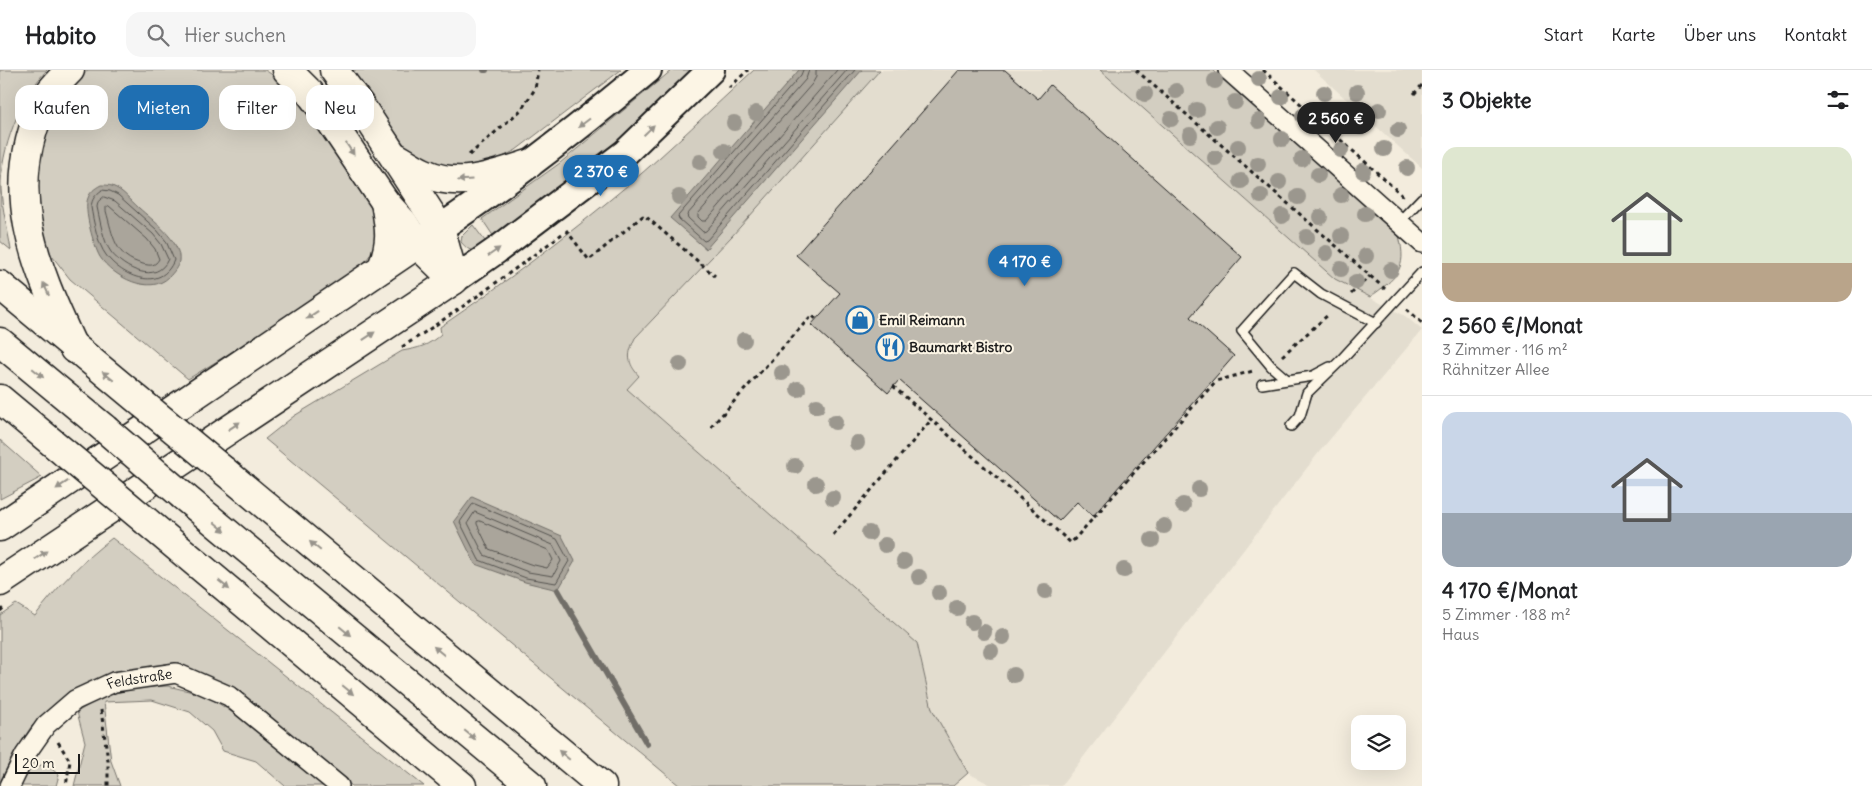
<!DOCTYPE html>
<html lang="de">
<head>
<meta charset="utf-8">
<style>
  :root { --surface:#fff; --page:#f6f6f6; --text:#202124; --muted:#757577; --line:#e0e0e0; --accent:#1f6fb2 }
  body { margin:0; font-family:Delius,sans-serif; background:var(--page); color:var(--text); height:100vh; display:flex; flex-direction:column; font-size:19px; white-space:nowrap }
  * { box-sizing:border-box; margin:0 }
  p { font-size:16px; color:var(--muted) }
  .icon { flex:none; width:28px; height:28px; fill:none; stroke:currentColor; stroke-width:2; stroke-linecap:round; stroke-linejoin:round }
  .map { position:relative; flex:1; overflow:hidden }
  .details { display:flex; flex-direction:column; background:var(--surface); width:450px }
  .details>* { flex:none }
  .hud { position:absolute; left:15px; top:15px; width:475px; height:45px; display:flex; gap:10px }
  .controls { position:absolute; left:1351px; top:645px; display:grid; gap:10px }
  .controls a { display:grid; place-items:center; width:55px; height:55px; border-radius:10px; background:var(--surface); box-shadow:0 5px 20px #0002; font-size:25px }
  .scale { position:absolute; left:15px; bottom:12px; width:65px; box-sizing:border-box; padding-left:5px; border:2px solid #1c1c1c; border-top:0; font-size:14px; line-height:18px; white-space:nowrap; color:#1c1c1c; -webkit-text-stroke:4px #fcf5e5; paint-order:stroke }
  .price { position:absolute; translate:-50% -42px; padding:0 11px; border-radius:18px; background:var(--accent); color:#fff; font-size:16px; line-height:32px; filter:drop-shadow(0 1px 2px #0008) }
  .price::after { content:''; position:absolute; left:50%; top:30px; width:15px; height:11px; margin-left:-8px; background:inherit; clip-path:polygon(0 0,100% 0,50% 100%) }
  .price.on { background:#222; color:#fff }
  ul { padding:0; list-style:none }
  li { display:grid; align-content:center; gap:10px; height:265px; padding:0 20px }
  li+li { border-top:1px solid var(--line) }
  li span { display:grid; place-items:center; height:155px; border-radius:15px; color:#555 }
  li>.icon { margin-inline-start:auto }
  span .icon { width:90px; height:90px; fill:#fffc; stroke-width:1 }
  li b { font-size:21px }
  h2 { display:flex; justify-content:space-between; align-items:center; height:60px; padding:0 20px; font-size:21px }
  .chip { padding:0 18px; border-radius:15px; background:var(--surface); box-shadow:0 5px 20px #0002; font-size:18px; line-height:45px }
  .chip.on { background:var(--accent); color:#fff }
  header { display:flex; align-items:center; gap:30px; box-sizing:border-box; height:70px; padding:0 25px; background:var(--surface); border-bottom:1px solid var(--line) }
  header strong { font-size:24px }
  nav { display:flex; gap:28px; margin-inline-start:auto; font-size:18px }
  .search { width:350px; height:45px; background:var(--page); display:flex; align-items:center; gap:12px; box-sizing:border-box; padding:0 18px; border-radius:15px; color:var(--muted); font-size:19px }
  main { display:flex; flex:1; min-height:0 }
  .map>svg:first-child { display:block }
  .built { fill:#e3ddcf }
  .green { fill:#d3cec1; stroke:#78756e }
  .water { fill:#aaa59b; stroke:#716e68 }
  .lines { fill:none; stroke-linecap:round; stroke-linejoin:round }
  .shore { stroke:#55534f; stroke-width:1 }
  .stream { stroke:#716e68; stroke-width:6 }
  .building { fill:#beb9ae; stroke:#1c1c1c }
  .service-casing { stroke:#1c1c1c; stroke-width:12 }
  .minor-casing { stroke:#1c1c1c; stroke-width:22 }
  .secondary-casing { stroke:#1c1c1c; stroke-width:30 }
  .primary-casing { stroke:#1c1c1c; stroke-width:31 }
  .motorway-casing { stroke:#1c1c1c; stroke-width:31 }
  .path { stroke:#1c1c1c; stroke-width:3; stroke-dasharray:4 4; stroke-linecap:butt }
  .service { stroke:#fcf5e5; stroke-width:9 }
  .minor { stroke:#fcf5e5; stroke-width:19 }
  .secondary { stroke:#fcf5e5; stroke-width:26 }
  .primary { stroke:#fcf5e5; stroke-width:28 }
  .motorway { stroke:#fcf5e5; stroke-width:28 }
  .motorway-bridge-casing { stroke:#1c1c1c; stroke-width:31; stroke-linecap:butt }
  .motorway-bridge { stroke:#fcf5e5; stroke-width:28 }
  .tree { fill:#9b978e }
  .oneway { fill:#97938b }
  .labels { text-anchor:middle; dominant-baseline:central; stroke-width:4; stroke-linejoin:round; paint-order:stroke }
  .poi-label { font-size:14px; font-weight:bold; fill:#1c1c1c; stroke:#fcf5e5; text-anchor:start }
  .street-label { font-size:14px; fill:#1c1c1c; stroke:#fcf5e5 }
</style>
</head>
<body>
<header>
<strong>Habito</strong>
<div class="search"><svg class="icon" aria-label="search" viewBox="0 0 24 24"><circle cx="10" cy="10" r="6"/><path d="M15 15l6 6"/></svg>Hier suchen</div>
<nav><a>Start</a><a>Karte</a><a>Über uns</a><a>Kontakt</a></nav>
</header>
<main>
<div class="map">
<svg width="1422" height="716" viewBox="0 0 1422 716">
  <rect width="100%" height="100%" fill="#f3ecdd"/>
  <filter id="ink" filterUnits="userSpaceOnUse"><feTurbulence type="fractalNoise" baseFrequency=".02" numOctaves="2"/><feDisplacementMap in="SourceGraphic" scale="10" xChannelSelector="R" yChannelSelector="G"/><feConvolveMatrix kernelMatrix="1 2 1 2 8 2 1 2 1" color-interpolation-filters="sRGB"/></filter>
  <g filter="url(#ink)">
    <g class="built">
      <polygon points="880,0 1100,0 1335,209 1405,246 1422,260 1320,381 1061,716 993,716 968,703 932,639 917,573 627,319 639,306 629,290 631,277 635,268 732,166"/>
      <polygon points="1314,0 1422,0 1422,98 1411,88"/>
    </g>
    <g class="green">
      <path d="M0,0H47C20,28 0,80 1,119C2,139 8,160 11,180L0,171Z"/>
      <polygon points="88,0 265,0 271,4 306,38 374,139 377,157 374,180 352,208 188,309 70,209 45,177 30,132 40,69 57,33"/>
      <polygon points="352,0 621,0 516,80 489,94 452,102 413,87"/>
      <polygon points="672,0 696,0 637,57 496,170 482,149 560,93"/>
      <path d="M754,0H880L732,166L635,268C627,285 627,292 639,306L627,319L917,573L932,639L968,703L953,716H680L265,369L294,346L402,281C419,278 428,276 441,264L440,257C505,213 567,166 628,115C671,79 712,38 754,0Z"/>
      <path d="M1100,0H1213L1399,166C1408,200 1396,208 1370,227L1335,209Z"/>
      <path d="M473,155L488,175C474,181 471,184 461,172L462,166Z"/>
      <polygon points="0,370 42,407 0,429"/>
      <path d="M112,468L424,716H352L225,613L185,602L93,611L69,623L31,657L13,685L0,712V545L16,534L35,546C58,516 82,491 112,468Z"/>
      <polygon points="168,616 201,624 215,631 250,654 326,716 285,716 256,691 223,681 212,661 190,642 152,630 104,632 111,691 120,716 74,716 85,672 77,642 102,627 133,618"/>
      <polygon points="46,694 59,705 56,716 20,716 29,698"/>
    </g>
    <g class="water">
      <polygon points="799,0 862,0 706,179 670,148"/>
      <path d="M101,115C104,115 109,115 112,116C123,120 130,130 139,138C151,149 182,171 179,191C178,197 173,203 169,207C150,226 113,207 100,187C94,177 83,139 88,128C90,122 95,118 101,115Z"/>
      <polygon points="472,427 562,466 575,491 558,520 525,512 475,494 454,451"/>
    </g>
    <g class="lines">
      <g class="shore">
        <polyline points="803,0 801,5 678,146 679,149 704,171 707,170 855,0"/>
        <polyline points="809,0 806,9 687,145 688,148 703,162 706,161 847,0"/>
        <polyline points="816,0 816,7 812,14 698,144 698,147 702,151 706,151 837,0"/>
        <path d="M102,120L110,121L118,125L157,160L166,171L174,190C161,223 122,207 106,185C98,175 93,150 91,137C92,129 95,125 102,120Z"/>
        <path d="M104,127L115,131L153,164L161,174L168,189C157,215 124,199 111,182C103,171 100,150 97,137L98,132Z"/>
        <path d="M109,136L147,169L155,179L159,189C155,196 151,196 143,194C114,187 113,165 106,141V137Z"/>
        <polygon points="475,434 557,469 569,491 556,513 526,508 479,490 460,452 472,435"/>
        <polygon points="475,442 553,475 561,491 553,506 528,502 484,485 468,453"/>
        <polygon points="480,451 548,480 553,490 547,498 530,494 489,479 477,454 477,452"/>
      </g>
      <g class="stream">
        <polyline points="484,0 486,0"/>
        <polyline points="558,520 647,674"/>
      </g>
    </g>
    <polygon class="building" points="959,0 1005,0 1038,29 1050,15 1242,187 1190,247 1234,286 1093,446 1077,432 1059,451 899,310 888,323 811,255 840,223 796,185"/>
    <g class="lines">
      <g class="service-casing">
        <g id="service">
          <polyline points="1399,152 1422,128"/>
          <polyline points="1286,309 1271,296 1242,261 1294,203 1321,224 1376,253"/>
          <polyline points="1262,314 1313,306 1330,297"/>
          <polyline points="1291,356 1300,346 1307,323 1339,292 1422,202"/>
        </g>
      </g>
      <g class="minor-casing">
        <g id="minor">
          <polyline points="1228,0 1422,173"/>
          <path id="s1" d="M10,716L25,685L46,655L75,630L114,612L176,603L229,626L339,716"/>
        </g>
      </g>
      <g class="secondary-casing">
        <g id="secondary">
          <path d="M440,158C512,110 581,56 648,0"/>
          <polyline points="454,210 497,180 625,83 711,0"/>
        </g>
      </g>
      <g class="primary-casing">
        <g id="primary">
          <polyline points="0,457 437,161"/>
          <polyline points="0,512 454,210"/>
        </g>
      </g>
      <g class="motorway-casing">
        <g id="motorway">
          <path d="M70,0C62,8 53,17 47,26C0,117 34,193 74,279"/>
          <polyline points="287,0 310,23 323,40 385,132 403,152 417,174 454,210"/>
          <polyline points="334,0 360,35 440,158 454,208"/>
          <path d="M396,87C406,92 416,100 427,104C460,119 497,104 529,94"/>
          <path d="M382,198C392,171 390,160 385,132"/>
          <polyline points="0,215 143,334"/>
          <polyline points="0,272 105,359"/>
          <polyline points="0,329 66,384"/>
          <polyline points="223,400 602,716"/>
          <polyline points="183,426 532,716"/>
          <polyline points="146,451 462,716"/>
        </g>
      </g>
      <g class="path">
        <polyline points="1136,0 1385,219"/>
        <polyline points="1263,0 1403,126"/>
        <polyline points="729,18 748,0"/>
        <polyline points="1414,24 1422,15"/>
        <polyline points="469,85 521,40 535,19 538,0"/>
        <polyline points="566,160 589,190 644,145 715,206"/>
        <polyline points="1351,224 1370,206"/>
        <polyline points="1407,239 1422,253"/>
        <path d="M402,277C457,242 510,203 562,164"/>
        <polyline points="1282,286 1329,244"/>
        <polyline points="893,316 1071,473 1216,311 1253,301"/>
        <polyline points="711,357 812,245 817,250"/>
        <polyline points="833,465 932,349"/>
        <polyline points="0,541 6,536"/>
        <polyline points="101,640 108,691 108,716"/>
        <polyline points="58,672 70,691 66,716"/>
      </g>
      <use href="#service" class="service"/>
      <use href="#minor" class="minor"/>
      <use href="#secondary" class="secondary"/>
      <use href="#primary" class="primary"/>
      <use href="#motorway" class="motorway"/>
      <g class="motorway-bridge-casing">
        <g id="motorway-bridge">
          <polyline points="143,334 223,400"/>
          <polyline points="105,359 183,426"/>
          <polyline points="66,384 146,451"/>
        </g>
      </g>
      <use href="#motorway-bridge" class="motorway-bridge"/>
    </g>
    <g class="tree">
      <circle cx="1259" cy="9" r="8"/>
      <circle cx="1215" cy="11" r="8"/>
      <circle cx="1176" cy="21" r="8"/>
      <circle cx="1357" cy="22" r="8"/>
      <circle cx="1324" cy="23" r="8"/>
      <circle cx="1145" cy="24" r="8"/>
      <circle cx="1281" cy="27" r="8"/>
      <circle cx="1235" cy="32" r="8"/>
      <circle cx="1197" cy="40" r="8"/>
      <circle cx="1379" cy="40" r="8"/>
      <circle cx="1343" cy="41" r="8"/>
      <circle cx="756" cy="43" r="8"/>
      <circle cx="1303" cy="46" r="8"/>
      <circle cx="1171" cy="49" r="8"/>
      <circle cx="1259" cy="51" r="8"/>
      <circle cx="734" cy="53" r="8"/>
      <circle cx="1217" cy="57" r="8"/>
      <circle cx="1361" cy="57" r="8"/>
      <circle cx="1398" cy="60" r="8"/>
      <circle cx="1190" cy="65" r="8"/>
      <circle cx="1282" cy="69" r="8"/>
      <circle cx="1238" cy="77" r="8"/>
      <circle cx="1384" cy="79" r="8"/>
      <circle cx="1341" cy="80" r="8"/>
      <circle cx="724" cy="81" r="8"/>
      <circle cx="1215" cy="88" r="8"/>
      <circle cx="1302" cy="89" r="8"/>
      <circle cx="700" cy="92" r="8"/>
      <circle cx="1258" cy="94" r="8"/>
      <circle cx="1407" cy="98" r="8"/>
      <circle cx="1363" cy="101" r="8"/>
      <circle cx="1318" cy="105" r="8"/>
      <circle cx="1241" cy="111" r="8"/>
      <circle cx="1279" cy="112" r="8"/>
      <circle cx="1341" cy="125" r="8"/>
      <circle cx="1261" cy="126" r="8"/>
      <circle cx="679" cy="127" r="8"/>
      <circle cx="1298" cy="127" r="8"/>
      <circle cx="1365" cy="144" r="8"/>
      <circle cx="1282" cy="146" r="8"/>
      <circle cx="1320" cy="147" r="8"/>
      <circle cx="1341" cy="166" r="8"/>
      <circle cx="1307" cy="167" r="8"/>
      <circle cx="1326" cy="183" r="8"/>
      <circle cx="1366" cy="186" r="8"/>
      <circle cx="1341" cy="199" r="8"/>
      <circle cx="1391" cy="200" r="8"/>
      <circle cx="1356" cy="212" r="8"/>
      <circle cx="744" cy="270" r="8"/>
      <circle cx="680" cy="294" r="8"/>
      <circle cx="782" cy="303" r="8"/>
      <circle cx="798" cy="319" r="8"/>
      <circle cx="817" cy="336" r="8"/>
      <circle cx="835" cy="352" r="8"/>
      <circle cx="857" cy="373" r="8"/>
      <circle cx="795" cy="396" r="8"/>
      <circle cx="816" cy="414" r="8"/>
      <circle cx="1199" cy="419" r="8"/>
      <circle cx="833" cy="428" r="8"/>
      <circle cx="1183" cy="435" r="8"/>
      <circle cx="1164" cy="456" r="8"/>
      <circle cx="869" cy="463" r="8"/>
      <circle cx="1152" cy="470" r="8"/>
      <circle cx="885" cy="475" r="8"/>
      <circle cx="904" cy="491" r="8"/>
      <circle cx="1124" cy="500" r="8"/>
      <circle cx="919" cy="507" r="8"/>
      <circle cx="1045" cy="521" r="8"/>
      <circle cx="939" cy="523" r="8"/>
      <circle cx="957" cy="538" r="8"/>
      <circle cx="972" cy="552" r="8"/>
      <circle cx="984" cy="562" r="8"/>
      <circle cx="1003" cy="567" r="8"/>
      <circle cx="991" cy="581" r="8"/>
      <circle cx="1014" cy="605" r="8"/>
    </g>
    <defs><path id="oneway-solid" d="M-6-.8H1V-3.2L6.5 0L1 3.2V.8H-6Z" transform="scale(1.25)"/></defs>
    <g class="oneway">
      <use href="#oneway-solid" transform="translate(584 53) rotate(143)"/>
      <use href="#oneway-solid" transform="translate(649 60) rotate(-44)"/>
      <use href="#oneway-solid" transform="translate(350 79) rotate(56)"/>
      <use href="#oneway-solid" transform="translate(465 110) rotate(176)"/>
      <use href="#oneway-solid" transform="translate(494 182) rotate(-35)"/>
      <use href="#oneway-solid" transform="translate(46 219) rotate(-115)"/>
      <use href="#oneway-solid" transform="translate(312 245) rotate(146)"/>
      <use href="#oneway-solid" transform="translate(369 266) rotate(-34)"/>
      <use href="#oneway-solid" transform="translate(38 303) rotate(40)"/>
      <use href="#oneway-solid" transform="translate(108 306) rotate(-141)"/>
      <use href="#oneway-solid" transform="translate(234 356) rotate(-34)"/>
      <use href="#oneway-solid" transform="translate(62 415) rotate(146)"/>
      <use href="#oneway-solid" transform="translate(220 457) rotate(40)"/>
      <use href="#oneway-solid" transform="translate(315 476) rotate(-140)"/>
      <use href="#oneway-solid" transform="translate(41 485) rotate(-34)"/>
      <use href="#oneway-solid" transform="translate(224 515) rotate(40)"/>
      <use href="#oneway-solid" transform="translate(345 561) rotate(40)"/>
      <use href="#oneway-solid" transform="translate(439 581) rotate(-140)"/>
      <use href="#oneway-solid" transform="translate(348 620) rotate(40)"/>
      <use href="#oneway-solid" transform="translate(470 665) rotate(40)"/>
      <use href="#oneway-solid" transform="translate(564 685) rotate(-140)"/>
    </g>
  </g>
  <defs>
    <g id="shop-ring" transform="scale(1.4375)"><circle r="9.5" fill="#fcf5e5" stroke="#1f6fb2" stroke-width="1.5"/><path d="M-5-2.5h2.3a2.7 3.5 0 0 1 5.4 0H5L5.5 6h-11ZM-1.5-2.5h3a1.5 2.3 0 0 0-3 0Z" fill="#1f6fb2"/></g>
    <g id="restaurant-ring" transform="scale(1.4375)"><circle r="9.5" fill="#fcf5e5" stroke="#1f6fb2" stroke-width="1.5"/><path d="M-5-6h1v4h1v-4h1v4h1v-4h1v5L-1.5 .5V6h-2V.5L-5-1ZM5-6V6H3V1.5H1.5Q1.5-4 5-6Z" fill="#1f6fb2"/></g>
  </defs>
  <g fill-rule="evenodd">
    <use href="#shop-ring" x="860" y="250"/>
    <use href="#restaurant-ring" x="890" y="277"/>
  </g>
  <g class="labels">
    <g class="poi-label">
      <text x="879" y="250">Emil Reimann</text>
      <text x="909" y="277">Baumarkt Bistro</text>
    </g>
    <g class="street-label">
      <text stroke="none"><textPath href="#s1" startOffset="178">Feldstraße</textPath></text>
    </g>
  </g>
</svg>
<div class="controls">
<a><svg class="icon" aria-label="layers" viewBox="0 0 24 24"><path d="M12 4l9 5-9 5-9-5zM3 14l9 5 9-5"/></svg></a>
</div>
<div class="scale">20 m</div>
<b class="price on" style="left:1336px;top:74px">2 560 €</b>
<b class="price" style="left:601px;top:127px">2 370 €</b>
<b class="price" style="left:1025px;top:217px">4 170 €</b>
<div class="hud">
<a class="chip">Kaufen</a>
<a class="chip on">Mieten</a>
<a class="chip">Filter</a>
<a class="chip">Neu</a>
</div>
</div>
<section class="details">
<h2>3 Objekte<svg class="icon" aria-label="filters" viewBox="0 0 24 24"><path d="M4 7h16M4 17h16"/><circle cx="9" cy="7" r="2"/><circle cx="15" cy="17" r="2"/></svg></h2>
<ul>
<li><span style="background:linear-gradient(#dfe7d0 75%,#b9a48a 0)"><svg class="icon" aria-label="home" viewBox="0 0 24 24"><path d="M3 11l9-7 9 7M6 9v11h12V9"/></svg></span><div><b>2 560 €/Monat</b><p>3 Zimmer · 116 m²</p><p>Rähnitzer Allee</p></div></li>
<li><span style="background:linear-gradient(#c9d6e8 65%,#9aa5b1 0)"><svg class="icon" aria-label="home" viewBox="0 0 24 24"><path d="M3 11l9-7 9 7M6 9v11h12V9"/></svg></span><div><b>4 170 €/Monat</b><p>5 Zimmer · 188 m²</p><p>Haus</p></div></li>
</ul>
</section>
</main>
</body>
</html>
